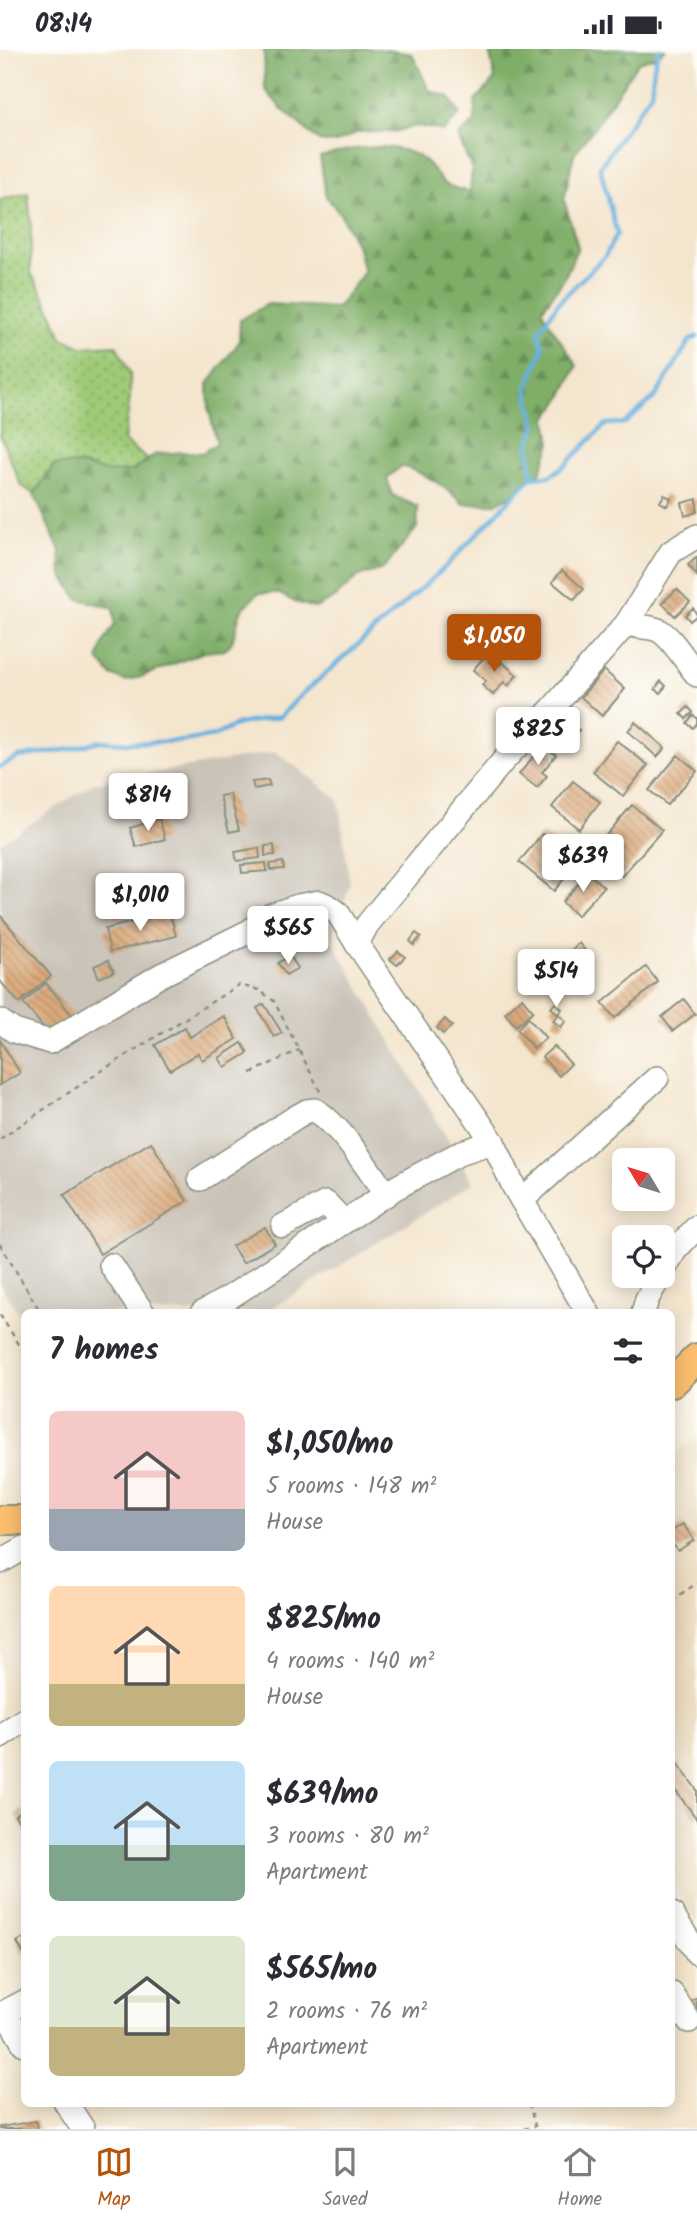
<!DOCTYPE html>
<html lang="en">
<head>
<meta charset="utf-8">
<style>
  :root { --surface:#fff; --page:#f2f2f3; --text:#2b2b33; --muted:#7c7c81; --line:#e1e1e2; --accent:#b45309 }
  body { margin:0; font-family:Kalam,sans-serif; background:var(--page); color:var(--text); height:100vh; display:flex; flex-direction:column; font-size:26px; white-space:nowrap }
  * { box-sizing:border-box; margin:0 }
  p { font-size:23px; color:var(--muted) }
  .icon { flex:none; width:38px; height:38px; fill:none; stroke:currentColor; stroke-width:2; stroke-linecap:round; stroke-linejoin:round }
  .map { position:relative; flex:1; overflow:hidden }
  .panel { position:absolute; left:21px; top:1260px; width:654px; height:798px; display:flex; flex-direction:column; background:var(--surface); border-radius:10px; box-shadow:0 4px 18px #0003 }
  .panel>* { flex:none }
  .needle { width:46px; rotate:308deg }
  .fabs { position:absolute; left:612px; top:1099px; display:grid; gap:14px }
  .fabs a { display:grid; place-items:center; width:63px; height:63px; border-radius:10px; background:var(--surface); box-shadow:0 4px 18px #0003; font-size:35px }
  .price { position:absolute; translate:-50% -60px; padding:0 16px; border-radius:7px; background:#fff; color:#222; font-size:23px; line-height:46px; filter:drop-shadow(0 2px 4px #0008) }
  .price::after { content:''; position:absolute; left:50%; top:42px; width:21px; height:16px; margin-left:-10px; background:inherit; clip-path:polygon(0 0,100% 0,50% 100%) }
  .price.active { background:var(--accent); color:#fff }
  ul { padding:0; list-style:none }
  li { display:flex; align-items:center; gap:21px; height:175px; padding:0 28px }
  li span { display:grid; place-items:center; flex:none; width:196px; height:140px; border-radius:10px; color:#555 }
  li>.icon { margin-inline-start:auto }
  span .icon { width:84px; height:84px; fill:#fffc; stroke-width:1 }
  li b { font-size:30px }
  h2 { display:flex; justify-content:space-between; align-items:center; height:84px; padding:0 28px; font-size:30px }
  .status { display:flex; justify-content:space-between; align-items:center; height:49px; padding:0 35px; background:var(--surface); direction:ltr }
  .status svg { height:19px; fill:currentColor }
  .dock { display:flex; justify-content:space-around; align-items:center; height:98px; border-top:2px solid var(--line); background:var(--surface); font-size:19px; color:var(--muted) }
  .dock a { display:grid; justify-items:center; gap:4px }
  .dock .active { color:var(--accent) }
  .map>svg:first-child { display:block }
  .built { fill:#ead8ba }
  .industrial { fill:#cac3b8 }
  .grass { fill:url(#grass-dots); stroke:#5f8456; stroke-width:2 }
  .forest { fill:url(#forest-firs); stroke:#4f764e; stroke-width:2 }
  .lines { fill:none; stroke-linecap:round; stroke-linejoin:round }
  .stream { stroke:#65b0de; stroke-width:4.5 }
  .building { fill:url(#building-back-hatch) }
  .minor-casing { stroke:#8a9180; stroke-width:26 }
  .major-casing { stroke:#8a9180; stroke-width:32 }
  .path { stroke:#8a9180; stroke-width:2.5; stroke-dasharray:5 5; stroke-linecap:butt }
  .minor { stroke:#fff; stroke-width:23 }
  .major { stroke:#fbbe6e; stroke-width:28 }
</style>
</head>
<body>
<div class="status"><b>08:14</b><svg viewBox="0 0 49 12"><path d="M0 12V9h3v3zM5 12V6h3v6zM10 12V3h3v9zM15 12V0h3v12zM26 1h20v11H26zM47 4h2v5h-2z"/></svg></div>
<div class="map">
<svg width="697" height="2080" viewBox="0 0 697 2080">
  <defs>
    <pattern id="grass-dots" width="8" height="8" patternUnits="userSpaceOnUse" patternTransform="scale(1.75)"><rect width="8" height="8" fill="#9fca77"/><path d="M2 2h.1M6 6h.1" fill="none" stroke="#81a562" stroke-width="1.8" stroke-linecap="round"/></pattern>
    <pattern id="forest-firs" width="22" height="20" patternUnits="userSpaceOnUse" patternTransform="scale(1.75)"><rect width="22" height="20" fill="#7fae68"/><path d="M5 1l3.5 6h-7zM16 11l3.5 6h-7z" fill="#678f56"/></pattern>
    <pattern id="building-back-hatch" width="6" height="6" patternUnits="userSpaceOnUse" patternTransform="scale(1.75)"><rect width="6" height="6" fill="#dcaa7c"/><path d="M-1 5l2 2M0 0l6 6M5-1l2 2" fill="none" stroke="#b28c66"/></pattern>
  </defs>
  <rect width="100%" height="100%" fill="#fdfcf7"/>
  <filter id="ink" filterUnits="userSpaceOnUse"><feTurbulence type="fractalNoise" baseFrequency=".0143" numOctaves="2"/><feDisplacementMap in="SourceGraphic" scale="14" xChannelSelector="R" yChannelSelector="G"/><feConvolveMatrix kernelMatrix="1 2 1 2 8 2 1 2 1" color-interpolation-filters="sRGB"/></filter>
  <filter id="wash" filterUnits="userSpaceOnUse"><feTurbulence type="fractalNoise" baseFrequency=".00686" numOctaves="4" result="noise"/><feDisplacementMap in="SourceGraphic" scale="28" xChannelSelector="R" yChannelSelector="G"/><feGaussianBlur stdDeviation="1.57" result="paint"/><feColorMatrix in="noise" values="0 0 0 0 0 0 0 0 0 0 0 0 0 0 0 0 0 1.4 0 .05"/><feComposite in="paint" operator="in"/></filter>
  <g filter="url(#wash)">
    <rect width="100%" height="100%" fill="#f4e5cd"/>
    <polygon class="built" points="697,1388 697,1874 672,1828 672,1407"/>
    <polygon class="industrial" points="276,703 338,750 350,835 332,891 473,1134 266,1263 24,1264 24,1273 0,1235 0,794 94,734"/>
    <polygon class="grass" points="28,144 31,176 31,224 47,253 62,289 82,298 116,296 130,324 130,348 124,392 148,411 133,422 109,423 78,415 54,416 34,445 21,436 0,386 0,151"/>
    <g class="forest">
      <polygon points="264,0 380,0 412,5 429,41 449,48 460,65 444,82 417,77 393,83 358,83 335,94 319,92 281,59 265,40"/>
      <path d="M489,0H665L657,7L638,13L596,76L574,105L564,151L578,198L564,230L542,261C552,282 566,297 577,317L562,348L547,369L551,394L540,424L523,434L511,447L495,455H464C445,438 426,424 401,417L387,429L392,446L418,458L417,479L383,520L358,528L336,548L315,559L295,553L278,544H258L241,562L232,593L225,601L204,603L141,628L125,632L111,626L98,611L104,593L115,575L113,559L78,550L62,526L60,502L34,445L54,416L78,415L108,423L132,422L156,405L187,403L202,404L217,394L209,361L208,335L239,293L240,271L268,255L337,259L364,223L358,199L341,166L326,147L320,108C352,98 398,90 426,113C433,119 437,128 444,134C451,139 462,141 470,143L472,120L458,87L475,73V52L495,30Z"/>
    </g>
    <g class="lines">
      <g class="stream">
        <polyline points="532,428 550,427 564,417 606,375 625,374 656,347 690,291 697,288"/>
        <polyline points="0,718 18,708 72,700 99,692 128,694 184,692 214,687 238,675 280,668 299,648 442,521 532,428 529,396 536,377 527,339 543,300 539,283 558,254 605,207 617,185 600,118 651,44 654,18 659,0"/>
      </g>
    </g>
    <g id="blocks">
      <g class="building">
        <polygon points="664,446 671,449 667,457 660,453"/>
        <polygon points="697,450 697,463 685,467 682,454"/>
        <polygon points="697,508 697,527 688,516"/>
        <polygon points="562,521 584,540 574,551 552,533"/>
        <polygon points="677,540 690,553 675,567 662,554"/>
        <polygon points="693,559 697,566 690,572 685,566"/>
        <polygon points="475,583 485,591 478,599 468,591"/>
        <polygon points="487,605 500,616 502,613 517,626 508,637 504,633 493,646 482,636 486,632 473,621"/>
        <polygon points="604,621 625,640 602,667 581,648"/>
        <polygon points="661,632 666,637 660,644 655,640"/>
        <polygon points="688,658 693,663 686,670 681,665"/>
        <polygon points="693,666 697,669 697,674 693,679 687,674"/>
        <polygon points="566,670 579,681 562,701 549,690"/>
        <polygon points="635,673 665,699 657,708 628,682"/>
        <polygon points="617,692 648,716 623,747 593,723"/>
        <polygon points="543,696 556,706 542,723 547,727 537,739 519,725"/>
        <polygon points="678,706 697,722 667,756 649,741"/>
        <polygon points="268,731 270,737 254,740 252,733"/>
        <polygon points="573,732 600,753 579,780 552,758"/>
        <polygon points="230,745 239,781 229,783 220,747"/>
        <polygon points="632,756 662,781 622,827 593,802"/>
        <polygon points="159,770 165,790 136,798 130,779"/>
        <polygon points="542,785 577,814 554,842 519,813"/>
        <polygon points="274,796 275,806 265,807 265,797"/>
        <polygon points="259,799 260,809 237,812 235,803"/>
        <polygon points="283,813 284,820 271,821 270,815"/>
        <polygon points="266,814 267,822 242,824 241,816"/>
        <polygon points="588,824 604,838 577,867 562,853"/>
        <polygon points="176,827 182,850 115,869 108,846"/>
        <polygon points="170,864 176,887 110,903 105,880"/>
        <polygon points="0,866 51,927 19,954 0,932"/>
        <polygon points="416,884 421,888 414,896 410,892"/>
        <polygon points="579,894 586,903 572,915 565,907"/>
        <polygon points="398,902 405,908 397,916 390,910"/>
        <polygon points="290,907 298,919 286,926 278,914"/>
        <polygon points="108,911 114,923 99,929 94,917"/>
        <polygon points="646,918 658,933 615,969 602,954"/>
        <polygon points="46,934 73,967 50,986 23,954"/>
        <polygon points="522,949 533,962 516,977 505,964"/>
        <polygon points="684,950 695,965 673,982 662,968"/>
        <polygon points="555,954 562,960 558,965 551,959"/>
        <polygon points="264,955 282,984 274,988 257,959"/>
        <polygon points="558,965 566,972 561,978 553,972"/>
        <polygon points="224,967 237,990 202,1011 198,1004 170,1021 155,996 185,978 190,988"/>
        <polygon points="528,969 546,989 534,1000 517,980"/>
        <polygon points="445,970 452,977 443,985 437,979"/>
        <polygon points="0,991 20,1024 0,1036"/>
        <polygon points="242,994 248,1004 225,1018 219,1009"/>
        <polygon points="554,997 571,1015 559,1027 542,1008"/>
        <polygon points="151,1093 187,1152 100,1205 64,1146"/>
        <polygon points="265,1178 275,1195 243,1214 232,1197"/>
        <polygon points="683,1475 694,1491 678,1502 672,1494 672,1482"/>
        <polygon points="672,1707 697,1741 697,1770 672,1737"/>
        <polygon points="24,1760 24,1780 15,1766"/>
        <polygon points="24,1889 24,1906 17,1893"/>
        <polygon points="697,1949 697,1965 690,1953"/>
        <polygon points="36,2072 38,2080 0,2080 0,2078"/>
      </g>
    </g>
  </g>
  <g filter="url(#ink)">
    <use href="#blocks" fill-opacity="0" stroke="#8a9180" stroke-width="2"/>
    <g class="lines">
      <g class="minor-casing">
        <g id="minor">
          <polyline points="627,574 671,503 697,487"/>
          <polyline points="0,972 14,982 50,993 161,926 250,882 271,866 298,857 319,853 328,857 338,864 357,895"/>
          <path d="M200,1130L296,1068L307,1062L315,1061C339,1075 370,1122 386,1146"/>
          <polyline points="522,1151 657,1029"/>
          <polyline points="283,1177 326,1154 344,1173"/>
          <polyline points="111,1216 143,1264"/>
          <polyline points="663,1222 676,1200 697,1178"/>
          <polyline points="202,1264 230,1248 397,1138 462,1103 493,1093"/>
          <path d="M588,1264L514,1138L493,1093L357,895L367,876L383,856L504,711L551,661L627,574C637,580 649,576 660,582C672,589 687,614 697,626"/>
          <polyline points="643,1264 647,1250 660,1227"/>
          <polyline points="0,1513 24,1499"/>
          <polyline points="0,1687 24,1671"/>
          <polyline points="672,1865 697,1904"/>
          <polyline points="672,1945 689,1972"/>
          <polyline points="24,1953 5,1963 24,1995"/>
          <polyline points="66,2054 83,2080"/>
        </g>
      </g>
      <g class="major-casing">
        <g id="major">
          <polyline points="672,1334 697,1309"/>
          <polyline points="0,1471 24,1471"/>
        </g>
      </g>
      <g class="path">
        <polyline points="251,1024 299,1001"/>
        <polyline points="0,1090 101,1022 239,936 259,941 274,952 321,1044"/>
        <polyline points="0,1195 41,1264"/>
        <polyline points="0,1266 24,1303"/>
        <polyline points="672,1551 697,1534"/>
        <polyline points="524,2080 535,2077 529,2054"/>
      </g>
      <use href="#minor" class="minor"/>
      <use href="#major" class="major"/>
    </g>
  </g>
</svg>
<div class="fabs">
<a><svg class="needle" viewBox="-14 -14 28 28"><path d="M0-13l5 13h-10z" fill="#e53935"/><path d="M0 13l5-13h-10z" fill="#7c7c81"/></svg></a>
<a><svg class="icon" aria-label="locate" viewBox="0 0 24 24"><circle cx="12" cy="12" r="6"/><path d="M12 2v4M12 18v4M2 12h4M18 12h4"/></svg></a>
</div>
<b class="price active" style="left:494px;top:625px">$1,050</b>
<b class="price" style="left:538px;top:718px">$825</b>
<b class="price" style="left:148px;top:784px">$814</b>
<b class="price" style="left:583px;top:845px">$639</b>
<b class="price" style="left:140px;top:884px">$1,010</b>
<b class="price" style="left:288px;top:917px">$565</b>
<b class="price" style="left:556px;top:960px">$514</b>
<section class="panel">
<h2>7 homes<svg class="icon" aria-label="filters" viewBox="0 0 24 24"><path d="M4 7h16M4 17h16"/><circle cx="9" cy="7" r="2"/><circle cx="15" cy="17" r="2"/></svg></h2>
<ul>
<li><span style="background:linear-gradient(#f6c9c9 70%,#9aa5b1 0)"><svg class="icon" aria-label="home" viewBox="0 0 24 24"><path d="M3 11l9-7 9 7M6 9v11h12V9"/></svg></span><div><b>$1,050/mo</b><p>5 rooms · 148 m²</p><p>House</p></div></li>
<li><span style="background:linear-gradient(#ffd9b3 70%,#c2b280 0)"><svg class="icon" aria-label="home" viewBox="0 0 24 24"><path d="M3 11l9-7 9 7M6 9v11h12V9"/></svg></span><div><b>$825/mo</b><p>4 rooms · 140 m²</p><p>House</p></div></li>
<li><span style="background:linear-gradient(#bfe0f5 60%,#7fa58c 0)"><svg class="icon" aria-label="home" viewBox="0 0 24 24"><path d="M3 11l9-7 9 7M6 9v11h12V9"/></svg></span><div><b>$639/mo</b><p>3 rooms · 80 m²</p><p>Apartment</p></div></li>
<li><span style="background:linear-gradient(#dfe7d0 65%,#c2b280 0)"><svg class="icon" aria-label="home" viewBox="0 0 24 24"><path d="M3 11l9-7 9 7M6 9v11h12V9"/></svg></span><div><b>$565/mo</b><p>2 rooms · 76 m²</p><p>Apartment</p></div></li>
</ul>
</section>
</div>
<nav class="dock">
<a class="active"><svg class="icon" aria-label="map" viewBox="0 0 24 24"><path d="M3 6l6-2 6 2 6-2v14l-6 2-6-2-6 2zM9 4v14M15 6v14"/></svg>Map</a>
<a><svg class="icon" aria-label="saved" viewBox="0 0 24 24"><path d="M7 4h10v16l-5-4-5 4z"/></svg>Saved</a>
<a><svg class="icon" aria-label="home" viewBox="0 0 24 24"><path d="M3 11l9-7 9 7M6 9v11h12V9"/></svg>Home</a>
</nav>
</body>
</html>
